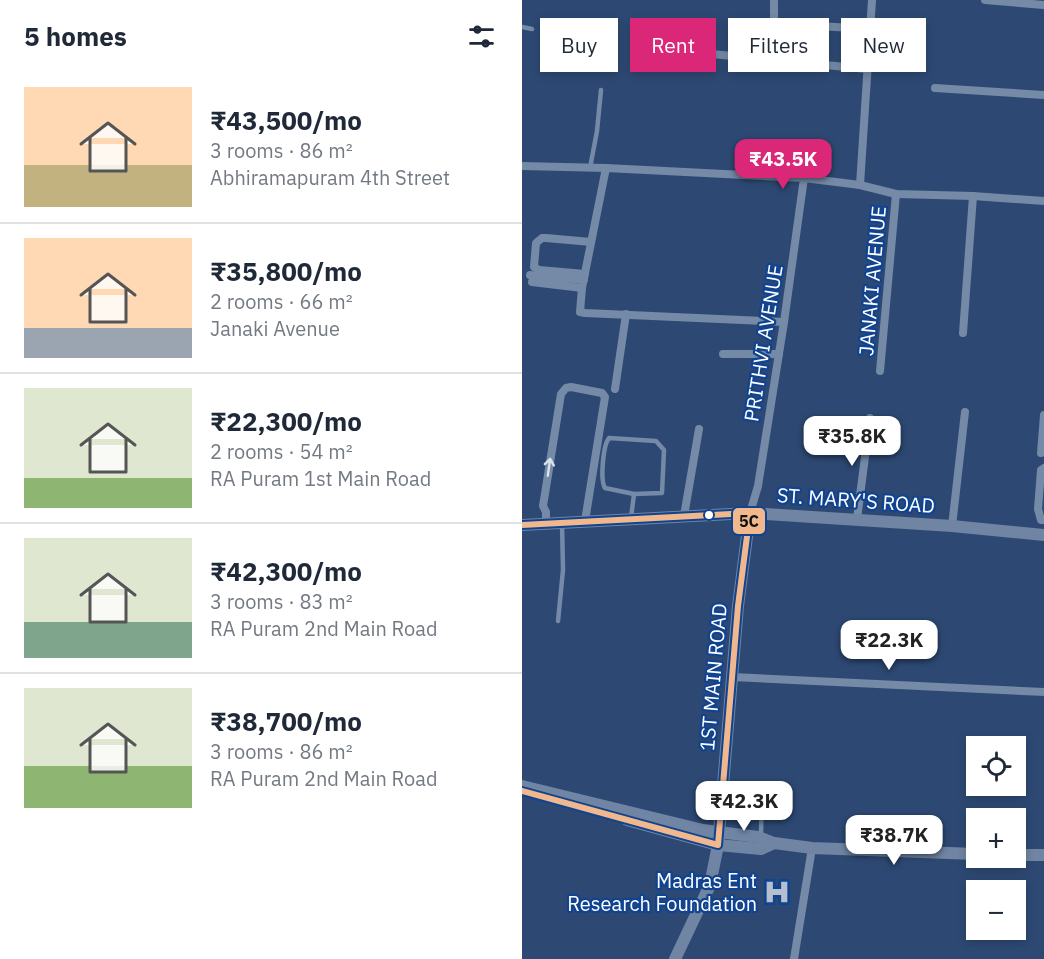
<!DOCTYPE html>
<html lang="en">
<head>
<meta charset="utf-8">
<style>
  :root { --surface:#fff; --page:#f6f6f7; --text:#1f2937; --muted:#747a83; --line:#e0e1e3; --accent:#db2777 }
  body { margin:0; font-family:"IBM Plex Sans",sans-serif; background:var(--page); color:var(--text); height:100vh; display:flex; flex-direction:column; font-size:22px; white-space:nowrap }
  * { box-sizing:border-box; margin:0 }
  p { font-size:20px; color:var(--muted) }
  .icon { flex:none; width:33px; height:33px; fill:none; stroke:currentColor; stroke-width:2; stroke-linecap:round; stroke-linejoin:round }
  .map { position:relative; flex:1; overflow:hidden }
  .sheet { display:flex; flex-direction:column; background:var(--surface); width:522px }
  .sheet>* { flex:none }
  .hud { position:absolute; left:18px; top:18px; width:414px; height:54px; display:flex; gap:12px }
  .fabs { position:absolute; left:444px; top:736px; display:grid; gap:12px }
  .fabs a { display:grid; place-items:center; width:60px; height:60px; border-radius:0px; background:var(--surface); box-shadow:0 3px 9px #0003; font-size:30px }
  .price { position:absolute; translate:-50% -51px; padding:0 14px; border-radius:12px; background:#fff; color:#222; font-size:20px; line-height:39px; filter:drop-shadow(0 2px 3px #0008) }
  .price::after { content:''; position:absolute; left:50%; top:36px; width:18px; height:14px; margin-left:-9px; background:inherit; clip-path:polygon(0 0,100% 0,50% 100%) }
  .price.active { background:var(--accent); color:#fff }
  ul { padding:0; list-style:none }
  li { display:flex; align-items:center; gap:18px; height:150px; padding:0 24px }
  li+li { border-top:2px solid var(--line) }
  li span { display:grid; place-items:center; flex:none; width:168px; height:120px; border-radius:0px; color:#555 }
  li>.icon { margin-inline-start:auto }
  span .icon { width:72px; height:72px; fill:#fffc; stroke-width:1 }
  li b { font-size:26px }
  h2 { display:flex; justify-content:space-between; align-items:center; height:72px; padding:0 24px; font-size:26px }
  .chip { padding:0 21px; border-radius:0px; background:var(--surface); box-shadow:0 3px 9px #0003; font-size:21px; line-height:54px }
  .chip.active { background:var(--accent); color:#fff }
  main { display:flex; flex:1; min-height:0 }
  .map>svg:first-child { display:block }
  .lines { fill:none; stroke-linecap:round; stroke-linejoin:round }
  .lane { stroke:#748aa6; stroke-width:4.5 }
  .street { stroke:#748aa6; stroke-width:8 }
  .secondary { stroke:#7085a3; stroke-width:12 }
  .bus-1-casing { stroke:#104390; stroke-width:10 }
  .bus-1 { stroke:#f1b78d; stroke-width:6 }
  .oneway { stroke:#dce2e9 }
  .bus-dot { fill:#fff; stroke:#104390; stroke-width:2 }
  .labels { text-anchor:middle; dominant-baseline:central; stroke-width:4.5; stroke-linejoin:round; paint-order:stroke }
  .street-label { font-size:20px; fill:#fff; stroke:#104390 }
  .poi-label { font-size:20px; fill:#fff; stroke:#104390; text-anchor:end }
  .line-badge { stroke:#104390; stroke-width:2 }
  .pale-badge-label { font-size:16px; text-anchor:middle; font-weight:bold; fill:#111 }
</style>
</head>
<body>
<main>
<section class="sheet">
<h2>5 homes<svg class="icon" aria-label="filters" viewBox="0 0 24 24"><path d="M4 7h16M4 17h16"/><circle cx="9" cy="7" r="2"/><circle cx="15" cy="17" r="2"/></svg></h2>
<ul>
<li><span style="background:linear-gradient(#ffd9b3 65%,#c2b280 0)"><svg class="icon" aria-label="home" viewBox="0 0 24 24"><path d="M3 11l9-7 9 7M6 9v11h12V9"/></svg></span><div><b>₹43,500/mo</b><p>3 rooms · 86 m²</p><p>Abhiramapuram 4th Street</p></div></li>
<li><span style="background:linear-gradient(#ffd9b3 75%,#9aa5b1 0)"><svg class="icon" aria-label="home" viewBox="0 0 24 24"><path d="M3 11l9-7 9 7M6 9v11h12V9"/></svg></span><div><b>₹35,800/mo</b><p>2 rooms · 66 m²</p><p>Janaki Avenue</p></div></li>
<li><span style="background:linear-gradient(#dfe7d0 75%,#8fb573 0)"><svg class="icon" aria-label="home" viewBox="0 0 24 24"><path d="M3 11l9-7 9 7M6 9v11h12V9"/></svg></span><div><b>₹22,300/mo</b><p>2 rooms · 54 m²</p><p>RA Puram 1st Main Road</p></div></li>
<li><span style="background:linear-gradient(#dfe7d0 70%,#7fa58c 0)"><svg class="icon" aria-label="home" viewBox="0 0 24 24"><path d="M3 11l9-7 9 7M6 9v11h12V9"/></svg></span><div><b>₹42,300/mo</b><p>3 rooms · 83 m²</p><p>RA Puram 2nd Main Road</p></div></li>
<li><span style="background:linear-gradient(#dfe7d0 65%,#8fb573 0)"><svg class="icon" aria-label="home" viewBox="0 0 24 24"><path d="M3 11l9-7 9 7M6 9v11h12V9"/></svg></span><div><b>₹38,700/mo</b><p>3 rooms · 86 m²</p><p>RA Puram 2nd Main Road</p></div></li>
</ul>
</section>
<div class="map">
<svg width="522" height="959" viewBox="0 0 522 959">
  <rect width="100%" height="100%" fill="#2d4973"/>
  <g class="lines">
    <g class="lane">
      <polyline points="0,27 10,29"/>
      <polyline points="68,168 75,131 79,90"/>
      <path d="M87,438L134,441L142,450L140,493L112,494L83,488C78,480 81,445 87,438Z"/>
      <polyline points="109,518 112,494"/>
      <polyline points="36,621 41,570 40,523"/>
      <polyline points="222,815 239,816"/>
      <polyline points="239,835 240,791"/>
    </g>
    <g class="street">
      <polyline points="252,0 252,20 259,24 349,29"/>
      <polyline points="463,0 522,5"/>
      <polyline points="137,49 345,69"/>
      <polyline points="413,88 522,95"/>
      <polyline points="0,166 84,168 282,178 338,185 374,194 451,196 522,201"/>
      <polyline points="84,168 60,288 58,312 63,313 262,322"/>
      <polyline points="338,185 350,0"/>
      <polyline points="63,274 17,270 12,267 14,243 20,238 24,238 69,242"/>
      <polyline points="8,275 62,280"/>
      <polyline points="10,282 60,288"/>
      <polyline points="441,333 451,196"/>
      <polyline points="201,354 257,354"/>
      <polyline points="358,371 374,194"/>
      <polyline points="93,389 104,314"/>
      <polyline points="519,453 522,415"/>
      <polyline points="522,468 519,470 516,509 519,520 522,520"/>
      <polyline points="228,513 236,486 262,322 282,178"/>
      <polyline points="162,516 177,429"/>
      <polyline points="335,519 348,418"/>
      <polyline points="24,524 24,512 21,506 39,394 44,388 49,387 80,393 83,397 63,521"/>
      <polyline points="430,526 443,412"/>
      <polyline points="210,677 522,692"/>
      <polyline points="272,959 290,848"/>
    </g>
    <g class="secondary">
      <polyline points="0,525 228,513 430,526 522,535"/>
      <polyline points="0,786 181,830 236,837 252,843 290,848 454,854"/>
      <polyline points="105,820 196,845 239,849 252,843"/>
      <polyline points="494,855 522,855"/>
      <polyline points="153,959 188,885 196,845 216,606 228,513"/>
    </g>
    <g class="bus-1-casing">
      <polyline id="bus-1" points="0,525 228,513 216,606 196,845 0,791"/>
    </g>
    <use href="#bus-1" class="bus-1"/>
  </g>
  <defs><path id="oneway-shaft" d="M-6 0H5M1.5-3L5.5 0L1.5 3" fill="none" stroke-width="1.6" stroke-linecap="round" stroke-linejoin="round" transform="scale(1.5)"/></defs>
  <use class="oneway" href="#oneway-shaft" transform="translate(27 467) rotate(-82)"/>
  <defs>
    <g id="hospital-bare" transform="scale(2.07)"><path d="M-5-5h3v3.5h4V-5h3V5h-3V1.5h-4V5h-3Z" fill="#b6bfce" stroke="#104390" stroke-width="2.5" paint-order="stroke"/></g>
  </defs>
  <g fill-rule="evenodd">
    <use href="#hospital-bare" x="255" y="892"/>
  </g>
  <circle class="bus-dot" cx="187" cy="515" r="5"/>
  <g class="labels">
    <g class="street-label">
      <text transform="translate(350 281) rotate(-85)">JANAKI AVENUE</text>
      <text transform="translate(241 343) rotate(-81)">PRITHVI AVENUE</text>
      <text transform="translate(334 500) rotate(4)">ST. MARY'S ROAD</text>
      <text transform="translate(191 677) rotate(-85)">1ST MAIN ROAD</text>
    </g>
    <g class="poi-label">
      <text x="235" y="880">Madras Ent<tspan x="235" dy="23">Research Foundation</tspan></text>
    </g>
  </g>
  <rect class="line-badge" x="210" y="507" width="34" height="28" rx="6" fill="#f1b78d"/>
  <g class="pale-badge-label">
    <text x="227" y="527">5C</text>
  </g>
</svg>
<div class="fabs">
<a><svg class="icon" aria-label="locate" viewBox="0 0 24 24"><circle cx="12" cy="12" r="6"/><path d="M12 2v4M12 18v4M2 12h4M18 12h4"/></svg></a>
<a>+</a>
<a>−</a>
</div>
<b class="price active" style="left:261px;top:190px">₹43.5K</b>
<b class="price" style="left:330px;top:467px">₹35.8K</b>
<b class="price" style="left:367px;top:671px">₹22.3K</b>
<b class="price" style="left:222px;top:832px">₹42.3K</b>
<b class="price" style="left:372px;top:866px">₹38.7K</b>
<div class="hud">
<a class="chip">Buy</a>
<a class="chip active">Rent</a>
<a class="chip">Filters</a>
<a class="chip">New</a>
</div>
</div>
</main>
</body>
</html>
